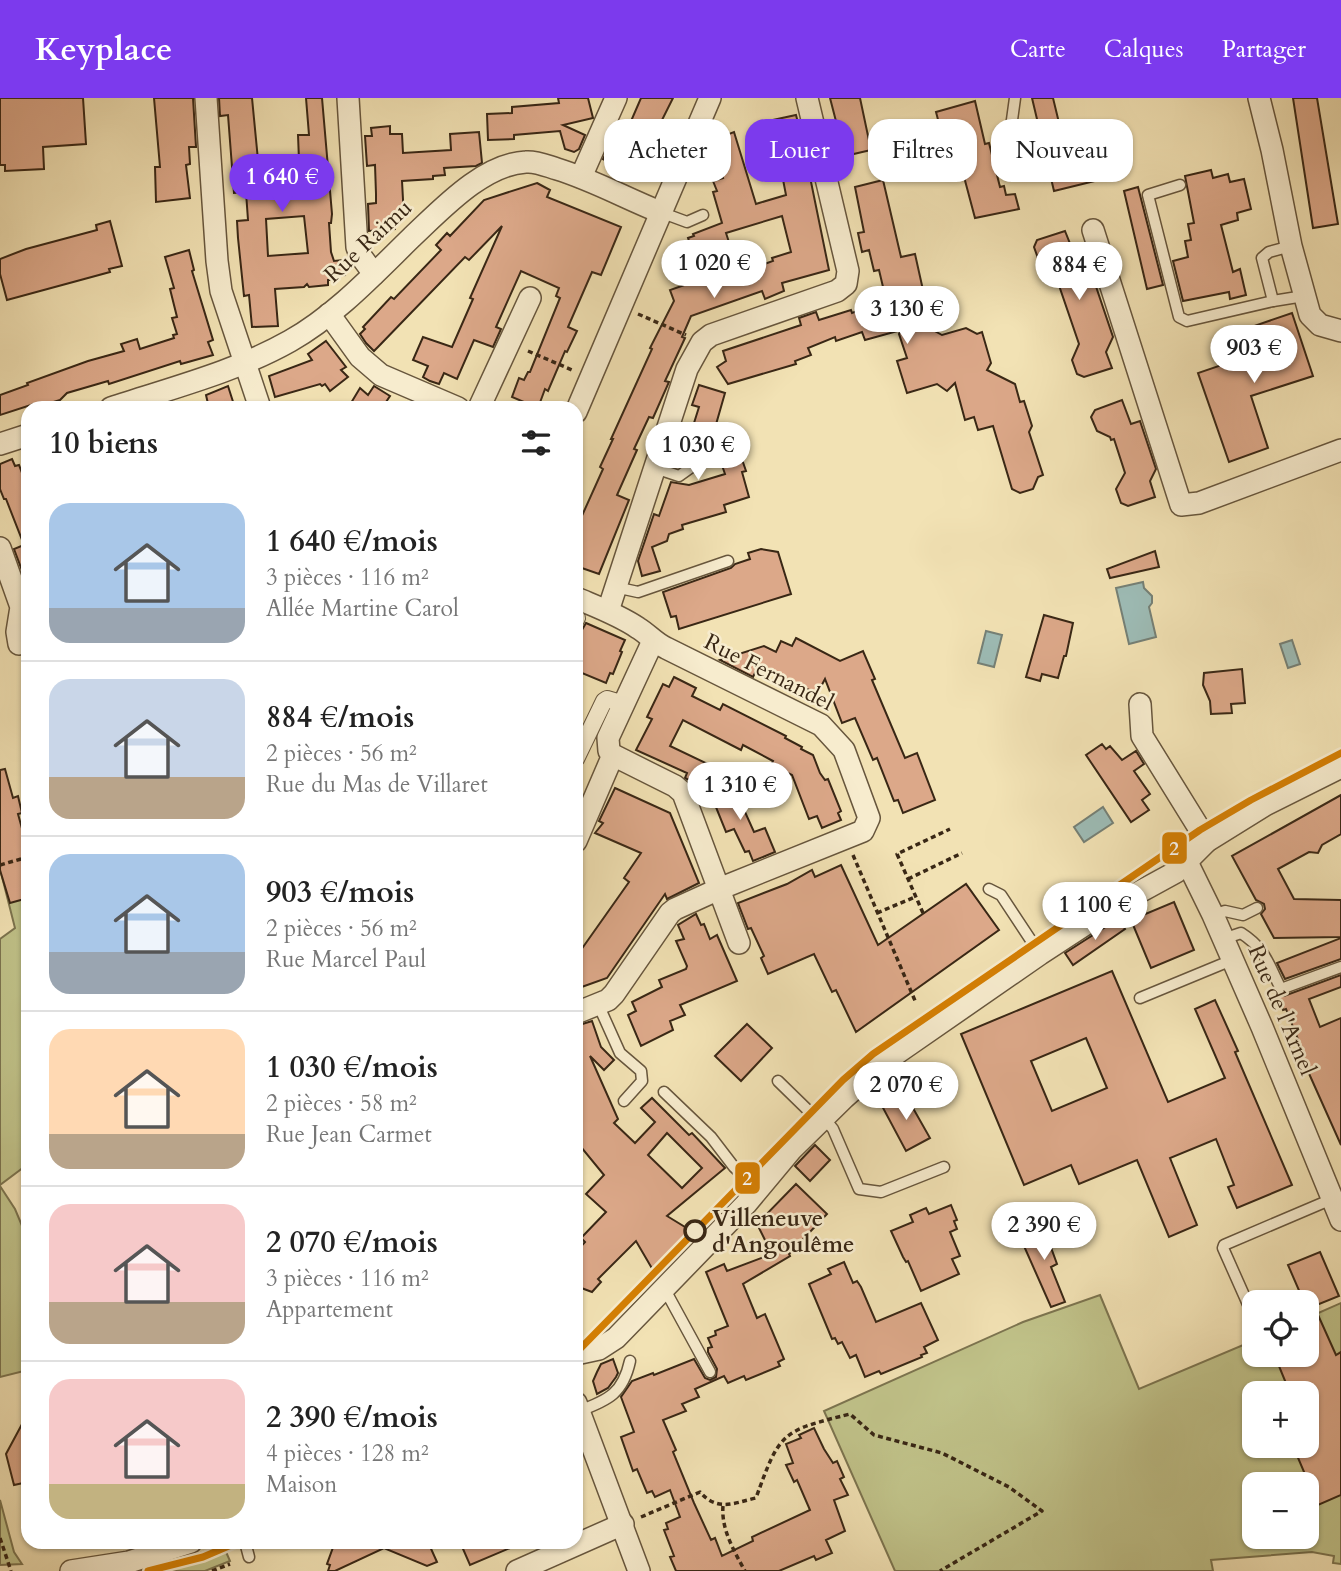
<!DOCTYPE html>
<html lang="fr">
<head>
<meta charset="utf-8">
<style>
  :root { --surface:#fff; --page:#f6f6f6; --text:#222; --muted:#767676; --line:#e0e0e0; --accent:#7c3aed }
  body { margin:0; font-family:Cardo,serif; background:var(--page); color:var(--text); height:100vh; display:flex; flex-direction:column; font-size:26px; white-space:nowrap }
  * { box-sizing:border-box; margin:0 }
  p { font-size:23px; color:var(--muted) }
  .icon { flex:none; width:38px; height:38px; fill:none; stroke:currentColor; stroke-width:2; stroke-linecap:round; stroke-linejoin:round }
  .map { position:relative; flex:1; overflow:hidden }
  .sheet { position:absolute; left:21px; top:303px; width:562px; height:1148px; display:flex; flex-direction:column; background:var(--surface); border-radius:21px; box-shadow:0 2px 5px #0004 }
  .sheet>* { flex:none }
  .hud { position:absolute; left:604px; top:21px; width:632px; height:63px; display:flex; gap:14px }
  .tools { position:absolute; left:1242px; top:1192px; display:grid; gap:14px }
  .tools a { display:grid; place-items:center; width:77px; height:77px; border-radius:14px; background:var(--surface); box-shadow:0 2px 5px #0004; font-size:35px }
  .price { position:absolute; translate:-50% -60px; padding:0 16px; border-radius:24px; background:#fff; color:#222; font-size:23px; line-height:46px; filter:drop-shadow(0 2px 4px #0008) }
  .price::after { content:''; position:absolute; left:50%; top:42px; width:21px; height:16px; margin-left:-10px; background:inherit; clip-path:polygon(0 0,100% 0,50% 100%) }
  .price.selected { background:var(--accent); color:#fff }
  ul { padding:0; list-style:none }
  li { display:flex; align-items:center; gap:21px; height:175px; padding:0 28px }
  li+li { border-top:2px solid var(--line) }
  li span { display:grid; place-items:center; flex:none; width:196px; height:140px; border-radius:21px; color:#555 }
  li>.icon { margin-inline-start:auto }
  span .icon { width:84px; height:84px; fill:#fffc; stroke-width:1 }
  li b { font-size:30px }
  h2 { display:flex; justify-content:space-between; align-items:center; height:84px; padding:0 28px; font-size:30px }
  .chip { padding:0 24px; border-radius:21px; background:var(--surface); box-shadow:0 2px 5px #0004; font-size:24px; line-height:63px }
  .chip.selected { background:var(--accent); color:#fff }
  header { display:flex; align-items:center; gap:42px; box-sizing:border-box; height:98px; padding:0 35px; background:var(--accent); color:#fff }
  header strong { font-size:33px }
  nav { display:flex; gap:38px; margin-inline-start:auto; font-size:24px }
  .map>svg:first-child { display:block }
  .green { fill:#c0c289; stroke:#7c744f; stroke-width:2; fill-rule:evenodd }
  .water { fill:#9dbcb6; stroke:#758076; stroke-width:2 }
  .building { fill:#dca889; stroke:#392715; stroke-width:2; fill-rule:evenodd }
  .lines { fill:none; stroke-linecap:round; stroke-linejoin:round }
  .service-casing { stroke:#67563d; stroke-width:13 }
  .pedestrian-casing { stroke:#67563d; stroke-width:18 }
  .minor-casing { stroke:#67563d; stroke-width:24 }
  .path { stroke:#392715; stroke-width:3.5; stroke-dasharray:5 3.5; stroke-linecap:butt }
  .service { stroke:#f7ecce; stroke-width:10 }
  .pedestrian { stroke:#f7ecce; stroke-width:16 }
  .minor { stroke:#f7ecce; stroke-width:21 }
  .tram-1-casing { stroke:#f7ecce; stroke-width:12 }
  .tram-1 { stroke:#d57f03; stroke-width:7 }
  .stop-dot { fill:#f7ecce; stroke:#392715; stroke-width:3.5 }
  .labels { text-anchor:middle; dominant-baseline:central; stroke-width:5; stroke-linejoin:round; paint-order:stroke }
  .street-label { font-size:23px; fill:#392715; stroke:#f7ecce }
  .stop-label { font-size:23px; font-weight:bold; fill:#392715; stroke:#f7ecce; text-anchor:start }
  .line-badge { stroke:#f7ecce; stroke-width:2.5 }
  .badge-label { font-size:19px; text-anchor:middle; font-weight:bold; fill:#fff }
</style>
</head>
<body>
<header>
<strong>Keyplace</strong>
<nav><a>Carte</a><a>Calques</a><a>Partager</a></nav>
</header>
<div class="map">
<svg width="1341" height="1473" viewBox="0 0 1341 1473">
  <rect width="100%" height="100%" fill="#f2e2b4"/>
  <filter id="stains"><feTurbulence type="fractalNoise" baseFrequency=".00286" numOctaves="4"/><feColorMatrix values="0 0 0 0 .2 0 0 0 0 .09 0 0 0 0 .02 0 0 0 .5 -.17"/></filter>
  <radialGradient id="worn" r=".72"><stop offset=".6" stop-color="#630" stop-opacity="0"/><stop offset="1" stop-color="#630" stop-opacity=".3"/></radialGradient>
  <g class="green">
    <polygon points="28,763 28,1066 0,1087 0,841 15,830 0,771"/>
    <polygon points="0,1088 15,1111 28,1142 28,1272 0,1279"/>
    <path d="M1100,1197L1139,1291L1255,1242V1256H1307V1220L1341,1205V1466L1333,1465L1334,1458L1312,1454L1211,1462L1213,1473H895L824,1313L1023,1224ZM1255,1295H1307V1348H1255ZM1255,1386H1307V1438H1255Z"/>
    <polygon points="0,1402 14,1454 22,1466 0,1467"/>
    <polygon points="223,1447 230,1463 205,1473 131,1473 180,1462"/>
  </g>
  <g class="water">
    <polygon points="1143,484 1144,490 1152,498 1152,505 1149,509 1156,539 1129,546 1116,490"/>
    <polygon points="986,533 1002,537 994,569 978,565"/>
    <polygon points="1292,542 1300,566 1288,570 1280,546"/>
    <polygon points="1103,709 1113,725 1084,744 1074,729"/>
  </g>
  <g class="building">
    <polygon points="0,0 83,0 86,46 43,49 44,71 5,73 5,67 0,67"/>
    <polygon points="154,0 193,0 196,49 189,49 190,66 186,67 190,100 156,104 155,69 160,69"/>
    <path d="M219,0H252L261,93L296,90L294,62H299L298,37H309L306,0H322L332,116L331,125H329L331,154L334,163L343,162L345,177L332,178L333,182H328V187L309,189L307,186L304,189L275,191L278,228L252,229L249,197L244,198L238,140L237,123L248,122L246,94L234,95L228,17L220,18ZM304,118L308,155L268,158L266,121Z"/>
    <polygon points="558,0 588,0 593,20 563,27 585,37 579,51 574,54 565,51 560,33 514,37 514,41 488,42 487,16 512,15 512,9 559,5"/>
    <polygon points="641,0 673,0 647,52 649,53 641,73 634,71 631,77 603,61 610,47 619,51"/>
    <polygon points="830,0 860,0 871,52 845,58"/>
    <polygon points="1032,0 1053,0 1060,29 1071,28 1075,43 1077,74 1106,74 1107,80 1054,93"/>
    <polygon points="1293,0 1317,0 1338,126 1313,130"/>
    <polygon points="975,3 985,46 989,45 1000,89 1004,88 1006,97 1015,96 1019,111 975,120 963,75 941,81 935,59 947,56 936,14"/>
    <path d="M796,17L812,79H810L829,172L782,185L784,193L765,201L762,193L691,218L682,239L685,240L665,283L669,284L653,320L649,319L634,351L637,352L617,397L629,402L599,476L576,468V431L603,371L600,369L613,341H611L652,251L650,250L674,203L670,192L690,185L679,149L690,146L688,140L694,138L693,136L722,125L713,94L717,93L713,83L723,80L717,62L721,60L717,50L723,47L721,39L734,34L756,106L759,105L786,97L780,66L768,70L774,50L768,23ZM782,118L791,154L772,160L773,163L745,173L743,167L737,169L726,135Z"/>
    <polygon points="390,28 390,36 402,36 403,55 451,52 450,36 479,34 482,65 476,68 444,70 445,77 433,78 433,81 402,83 404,120 395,120 395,131 369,133 368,106 376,105 376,96 375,67 367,68 365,38 372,38 371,30"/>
    <polygon points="1211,72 1213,80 1228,76 1230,84 1244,81 1251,111 1237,115 1238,122 1221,127 1233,174 1240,171 1246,197 1230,201 1229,194 1183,203 1173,163 1188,159 1185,143 1191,142 1188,126 1194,125 1185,78"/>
    <polygon points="883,82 901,159 915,156 923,192 907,196 915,222 942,237 966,230 977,236 982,234 991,265 987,272 1015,286 1020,304 1024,303 1032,328 1029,334 1043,377 1038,379 1033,391 1020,395 1012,391 993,328 978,332 974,319 965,322 955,285 947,293 937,286 907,295 897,263 907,260 899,236 901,232 865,242 862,234 836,243 835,239 808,250 811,257 795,263 796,266 728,286 717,269 726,263 723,253 801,227 799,220 816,214 819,222 851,212 852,215 860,212 862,219 888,210 879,172 874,173 869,152 862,154 858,135 864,134 855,89"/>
    <polygon points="537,85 550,92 547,99 621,129 601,177 592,174 568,229 577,233 567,254 565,253 548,293 545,291 538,310 512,299 519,280 524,282 528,274 530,274 560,200 556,198 559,190 521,173 496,229 501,231 493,249 474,242 457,281 444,275 439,286 430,283 423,279 428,268 413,262 423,239 452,249 473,201 470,200 502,128 469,162 465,159 378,249 374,253 366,245 360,236 365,231 363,229 391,199 394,201 441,152 436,147 447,135 450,138 484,102"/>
    <polygon points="1138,89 1163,187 1147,191 1124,93"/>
    <polygon points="110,123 122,168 109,171 110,174 7,202 0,176 0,161 26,151 97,132 96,127"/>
    <polygon points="1065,133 1071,148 1085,156 1113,239 1106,254 1112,270 1084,279 1077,276 1072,262 1079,246 1053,170 1039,163 1034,149 1037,142"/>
    <polygon points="189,152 194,172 192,173 213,242 208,244 213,257 181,266 180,263 109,286 108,283 67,295 60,302 44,307 35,308 34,306 0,317 0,297 28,287 27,285 88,263 124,253 121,246 137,241 140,251 174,240 173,237 177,236 172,220 177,219 170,191 174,190 165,159"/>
    <polygon points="1292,215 1313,278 1251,298 1268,350 1229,364 1198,275 1263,253 1254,228"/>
    <polygon points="326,243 346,269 341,272 348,279 330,293 325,286 322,288 320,286 275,299 269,278 312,262 308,256"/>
    <polygon points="699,287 725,295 715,330 726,334 730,346 736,344 746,373 742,374 749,399 724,407 726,414 682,427 683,431 669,436 667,443 652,449 660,473 642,478 638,463 654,416 659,418 671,384 689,387 725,376 716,350 689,341 699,309 692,307"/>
    <polygon points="228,288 235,310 209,310 206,297"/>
    <polygon points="374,288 390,298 382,310 348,310 360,290 368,297"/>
    <polygon points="1122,302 1131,326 1140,323 1156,371 1150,383 1155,399 1128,408 1121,405 1116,391 1125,375 1114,341 1111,342 1110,339 1097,333 1091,319 1095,312"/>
    <polygon points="12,361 15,368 19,367 28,391 28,474 23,475 14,451 24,447 6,401 4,401 0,391 0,366"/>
    <polygon points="761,451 778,454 791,496 679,531 676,518 671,519 663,494 731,470 735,466 750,461 748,455"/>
    <polygon points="1155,453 1159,469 1110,480 1107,471"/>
    <polygon points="1044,517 1073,525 1066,558 1064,558 1058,580 1042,576 1040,583 1026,579"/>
    <polygon points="586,525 625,542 620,553 622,554 613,576 610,575 606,585 577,573 580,565 576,563 576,542"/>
    <polygon points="796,540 840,563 863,553 875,581 872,582 905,660 917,655 935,702 903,715 898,702 894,703 877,660 873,662 855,620 842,625 825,581 817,596 759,567 753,579 720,562 764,548 776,554 781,543 792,548"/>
    <polygon points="1242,571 1245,605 1231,606 1232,615 1211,616 1210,603 1203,587 1204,575"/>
    <polygon points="674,579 696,590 692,598 720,612 723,606 786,638 785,640 802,649 801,651 813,657 820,675 825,682 828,681 841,713 838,715 841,722 822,730 817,718 809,721 792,677 771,667 773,663 743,647 741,652 683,622 670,648 714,669 721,687 708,692 685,680 687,675 636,652 652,621 647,619 663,586 669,589"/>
    <polygon points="1102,646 1106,651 1110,648 1122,662 1136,653 1144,666 1134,673 1150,696 1142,702 1149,712 1131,724 1086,657"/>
    <polygon points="5,671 13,700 18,698 22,715 18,716 23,734 22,741 28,766 28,800 10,805 0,772 0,672"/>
    <polygon points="731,683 754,734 765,730 775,754 753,763 749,753 745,754 734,731 726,734 709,692"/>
    <polygon points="615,690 670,715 699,785 667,801 665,796 607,880 576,891 576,859 629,784 624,780 641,755 595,735 603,725 599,723"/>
    <polygon points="1341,697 1341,736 1322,747 1318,755 1309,754 1278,771 1294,801 1341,802 1341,839 1274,840 1261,816 1265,811 1264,806 1256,802 1232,758"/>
    <polygon points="841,767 878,847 966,786 999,832 856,934 836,892 832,894 814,856 768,876 761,860 764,858 751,830 748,831 738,805 787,786 812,772 815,779"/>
    <polygon points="1174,804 1194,852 1151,870 1131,822"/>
    <polygon points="696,816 701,827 704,826 710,841 717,837 737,883 680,907 685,917 670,923 673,932 641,948 628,917 636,913 632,904 662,889 659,882 686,871 687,868 676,843 684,841 678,827"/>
    <polygon points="1118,821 1125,831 1073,867 1065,855"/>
    <polygon points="1341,840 1341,861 1285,881 1277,865"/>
    <path d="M1112,873L1168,1004L1225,980L1195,911L1215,902L1238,953L1235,954L1292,1087L1237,1110L1228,1089L1234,1087L1216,1041L1170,1060L1197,1127L1169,1139L1137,1062L1079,1086L1071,1067L1024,1087L961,936ZM1086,940L1107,990L1052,1013L1031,963Z"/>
    <polygon points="1341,877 1341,889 1309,901 1320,929 1341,920 1341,1047 1298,951 1301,949 1286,911 1283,912 1277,898 1284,898"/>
    <path d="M592,923L601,949L614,962L604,972L590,958L618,1021L614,1025L635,1045L655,1024L641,1010L652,1000L689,1037L692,1035L725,1070L667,1118L698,1137L657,1179L636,1143L598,1181L601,1184L592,1194L576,1188V1154L585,1144L581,1140L606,1114L586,1096L604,1077L576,1043V928ZM667,1035L702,1070L682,1090L648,1057Z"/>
    <polygon points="747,926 772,950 741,983 715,958"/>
    <polygon points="905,996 930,1040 906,1053 882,1008"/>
    <polygon points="815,1047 830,1062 810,1083 795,1068"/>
    <polygon points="796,1086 827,1116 789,1156 790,1158 743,1186 757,1220 765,1216 784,1261 778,1264 780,1268 746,1282 744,1278 728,1285 724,1278 695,1291 699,1299 682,1306 686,1313 663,1322 676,1352 673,1354 694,1405 711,1442 715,1440 722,1458 753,1443 752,1439 810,1412 797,1382 794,1384 786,1367 793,1365 786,1346 801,1340 799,1337 814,1330 824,1351 833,1365 837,1363 844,1379 840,1381 848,1397 834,1402 845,1433 826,1442 832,1455 816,1462 814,1458 779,1473 676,1473 670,1459 674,1458 664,1432 668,1431 666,1425 680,1419 670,1392 655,1399 652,1393 647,1395 637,1371 633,1373 621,1339 634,1334 621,1299 632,1283 653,1275 654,1277 694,1261 705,1280 710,1282 716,1279 717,1271 708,1254 708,1250 712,1249 708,1240 716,1237 715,1233 728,1228 706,1174 724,1166 727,1173 772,1156 757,1126"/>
    <polygon points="951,1107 957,1122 954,1123 957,1131 950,1134 960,1158 952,1161 959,1176 921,1193 908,1163 906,1164 903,1159 891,1133 913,1124 910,1117 926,1110 929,1116"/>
    <polygon points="1050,1127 1055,1142 1049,1144 1057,1166 1051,1169 1065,1204 1051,1209 1020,1139"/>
    <polygon points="1320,1154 1339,1198 1314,1208 1336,1257 1341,1254 1341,1397 1318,1407 1293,1348 1307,1348 1307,1295 1290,1295 1274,1256 1307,1256 1307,1204 1304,1204 1288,1167"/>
    <polygon points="844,1164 853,1185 857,1183 861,1189 876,1224 921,1205 938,1242 924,1249 927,1255 921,1257 922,1259 881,1276 879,1273 865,1279 856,1257 850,1260 842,1244 838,1246 835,1240 832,1241 809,1186 831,1176 828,1171"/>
    <polygon points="613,1261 618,1275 616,1279 608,1290 597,1296 593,1283 597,1274 601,1266"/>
    <polygon points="28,1315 28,1384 14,1387 6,1356"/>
    <polygon points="335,1444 428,1444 437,1464 427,1468 384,1450 335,1473 328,1473 330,1467 327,1466"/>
    <polygon points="460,1444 524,1444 470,1467"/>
  </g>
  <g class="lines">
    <g class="service-casing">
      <g id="service">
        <polyline points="1008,51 1015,0"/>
        <polyline points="1180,87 1148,97 1179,219 1187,223 1273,203 1304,198"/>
        <polyline points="660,114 687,124 703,117"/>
        <polyline points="1273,203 1262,160 1269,154 1291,148"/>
        <polyline points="655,370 679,378 693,368"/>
        <polyline points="615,489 638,494 728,463"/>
        <polyline points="989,791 1001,797 1040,856"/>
        <polyline points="1213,817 1225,813 1243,817 1257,810"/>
        <path d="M1223,841L1241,835C1266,851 1268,866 1281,891L1341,869"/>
        <polyline points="1140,900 1232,862"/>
        <polyline points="598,906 620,955 641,973 642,983 624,1003"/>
        <polyline points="778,983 820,1024"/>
        <polyline points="664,994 711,1039 734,1069 757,1091"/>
        <polyline points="824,1020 833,1031 859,1091 881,1094 944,1069"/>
        <polyline points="662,1192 669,1199 710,1274"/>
        <polyline points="1255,1222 1223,1150 1224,1147 1332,1101"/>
        <path d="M579,1313C609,1302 623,1295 630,1263"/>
        <polyline points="245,1444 249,1459"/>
      </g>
    </g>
    <g class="pedestrian-casing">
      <g id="pedestrian">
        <polyline points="576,522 577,520"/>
        <polyline points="576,661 604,603 607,601 624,606"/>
      </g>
    </g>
    <g class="minor-casing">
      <g id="minor">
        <polyline points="206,0 217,163 221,193 260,310"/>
        <polyline points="348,0 357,149 360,157 374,176"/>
        <polyline points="1259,0 1272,52 1291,148 1310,217 1320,227 1341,233"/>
        <polyline points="581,79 616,0"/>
        <polyline points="1093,132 1181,407 1199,405 1341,352"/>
        <polyline points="329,216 360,259 381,277 458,310"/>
        <path d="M111,310C171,290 235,274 290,243C336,217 374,176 412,139C441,112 483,66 526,64C536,63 547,68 557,71C593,82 625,100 660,114"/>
        <polyline points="479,310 530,200"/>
        <polyline points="576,314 710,0"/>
        <polyline points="0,346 28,337"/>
        <polyline points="0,450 21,509 17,534 19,546"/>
        <path d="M576,500C597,509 619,517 638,530C648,536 655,545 666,550L821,627L844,652L869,720L863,733L719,791L675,811L670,815L614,896L608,902L576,915"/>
        <polyline points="608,513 687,271 702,244 711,237 837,193 846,186 848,173 807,0"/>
        <polyline points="653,543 608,640 609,653 613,657 675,688 683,695 739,845"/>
        <polyline points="1140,606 1142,638 1207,743"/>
        <polyline points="576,743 613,657"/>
        <polyline points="1187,764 1213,817 1262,929 1341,1122"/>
        <polyline points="576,1256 599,1251 616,1240 746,1106 791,1052 844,1000 887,962 1040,856 1112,809 1176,774 1207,743 1265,707 1341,669"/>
        <polyline points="576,1305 639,1473"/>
        <polyline points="71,1473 129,1464 191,1444"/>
        <polyline points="517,1473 623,1426"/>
      </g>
    </g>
    <g class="path">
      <polyline points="638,216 686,237"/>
      <polyline points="528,253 572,272"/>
      <polyline points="853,757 916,905"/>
      <polyline points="0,767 28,759"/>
      <polyline points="908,781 962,755"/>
      <polyline points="877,815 915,799"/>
      <polyline points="923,815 897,756 950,731"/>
      <path d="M723,1408C721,1431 734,1453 745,1473"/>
      <path d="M641,1419L700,1394C717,1414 734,1405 756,1400C780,1333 782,1333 850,1316L874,1337L942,1355L1009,1389L1042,1413L940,1473"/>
      <polyline points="0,1440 11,1473"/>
      <polyline points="265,1449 275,1444"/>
      <polyline points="212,1473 230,1466"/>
    </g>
    <use href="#service" class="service"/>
    <use href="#pedestrian" class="pedestrian"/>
    <use href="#minor" class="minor"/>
    <g class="tram-1-casing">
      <g id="tram-1">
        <polyline points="576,1255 843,982 873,956 1200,732 1251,702 1341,655"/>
        <polyline points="148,1473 203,1459 238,1444"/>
      </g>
    </g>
    <use href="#tram-1" class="tram-1"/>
  </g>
  <circle class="stop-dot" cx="695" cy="1133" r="10"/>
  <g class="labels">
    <g class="street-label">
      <text transform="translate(368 143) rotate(-43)">Rue Raimu</text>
      <text transform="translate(769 574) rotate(27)">Rue Fernandel</text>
      <text transform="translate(1282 912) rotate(67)">Rue de l'Arnel</text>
    </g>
    <g class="stop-label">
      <text x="712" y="1120">Villeneuve<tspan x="712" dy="26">d'Angoulême</tspan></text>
    </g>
  </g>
  <g class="line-badge">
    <rect x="1161" y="733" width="27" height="34" rx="7" fill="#d57f03"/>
    <rect x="734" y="1063" width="27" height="34" rx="7" fill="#d57f03"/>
  </g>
  <g class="badge-label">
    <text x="1174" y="757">2</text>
    <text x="747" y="1087">2</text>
  </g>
  <rect width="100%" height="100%" filter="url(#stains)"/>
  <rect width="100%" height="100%" fill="url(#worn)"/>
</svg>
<div class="tools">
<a><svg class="icon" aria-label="locate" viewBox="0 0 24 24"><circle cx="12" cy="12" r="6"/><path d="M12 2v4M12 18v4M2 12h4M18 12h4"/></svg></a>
<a>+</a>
<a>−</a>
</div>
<b class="price selected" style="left:282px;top:116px">1 640 €</b>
<b class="price" style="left:714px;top:202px">1 020 €</b>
<b class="price" style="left:1079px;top:204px">884 €</b>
<b class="price" style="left:907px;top:248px">3 130 €</b>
<b class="price" style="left:1254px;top:287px">903 €</b>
<b class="price" style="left:698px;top:384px">1 030 €</b>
<b class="price" style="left:740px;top:724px">1 310 €</b>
<b class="price" style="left:1095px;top:844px">1 100 €</b>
<b class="price" style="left:906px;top:1024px">2 070 €</b>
<b class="price" style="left:1044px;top:1164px">2 390 €</b>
<div class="hud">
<a class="chip">Acheter</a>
<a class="chip selected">Louer</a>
<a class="chip">Filtres</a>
<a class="chip">Nouveau</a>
</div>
<section class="sheet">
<h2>10 biens<svg class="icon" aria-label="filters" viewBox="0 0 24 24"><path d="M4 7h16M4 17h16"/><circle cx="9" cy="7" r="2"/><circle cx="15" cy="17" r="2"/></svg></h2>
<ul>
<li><span style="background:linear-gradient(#a9c7e8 75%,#9aa5b1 0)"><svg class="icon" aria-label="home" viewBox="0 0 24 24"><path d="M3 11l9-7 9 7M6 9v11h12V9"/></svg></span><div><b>1 640 €/mois</b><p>3 pièces · 116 m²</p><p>Allée Martine Carol</p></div></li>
<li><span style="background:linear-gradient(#c9d6e8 70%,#b9a48a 0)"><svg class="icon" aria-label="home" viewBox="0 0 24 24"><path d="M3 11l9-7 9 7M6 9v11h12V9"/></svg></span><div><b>884 €/mois</b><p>2 pièces · 56 m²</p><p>Rue du Mas de Villaret</p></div></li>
<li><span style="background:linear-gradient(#a9c7e8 70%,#9aa5b1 0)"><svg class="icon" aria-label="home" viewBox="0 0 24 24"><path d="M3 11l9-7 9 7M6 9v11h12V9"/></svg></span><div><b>903 €/mois</b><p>2 pièces · 56 m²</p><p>Rue Marcel Paul</p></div></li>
<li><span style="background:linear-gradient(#ffd9b3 75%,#b9a48a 0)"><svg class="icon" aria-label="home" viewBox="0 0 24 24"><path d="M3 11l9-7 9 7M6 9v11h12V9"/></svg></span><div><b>1 030 €/mois</b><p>2 pièces · 58 m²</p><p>Rue Jean Carmet</p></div></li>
<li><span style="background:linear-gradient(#f6c9c9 70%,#b9a48a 0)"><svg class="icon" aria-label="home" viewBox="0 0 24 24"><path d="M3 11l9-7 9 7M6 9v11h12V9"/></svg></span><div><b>2 070 €/mois</b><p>3 pièces · 116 m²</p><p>Appartement</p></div></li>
<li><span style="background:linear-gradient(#f6c9c9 75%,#c2b280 0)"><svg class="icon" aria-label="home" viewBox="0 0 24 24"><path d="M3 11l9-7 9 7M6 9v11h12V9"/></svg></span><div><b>2 390 €/mois</b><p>4 pièces · 128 m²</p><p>Maison</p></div></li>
</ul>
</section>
</div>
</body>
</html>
